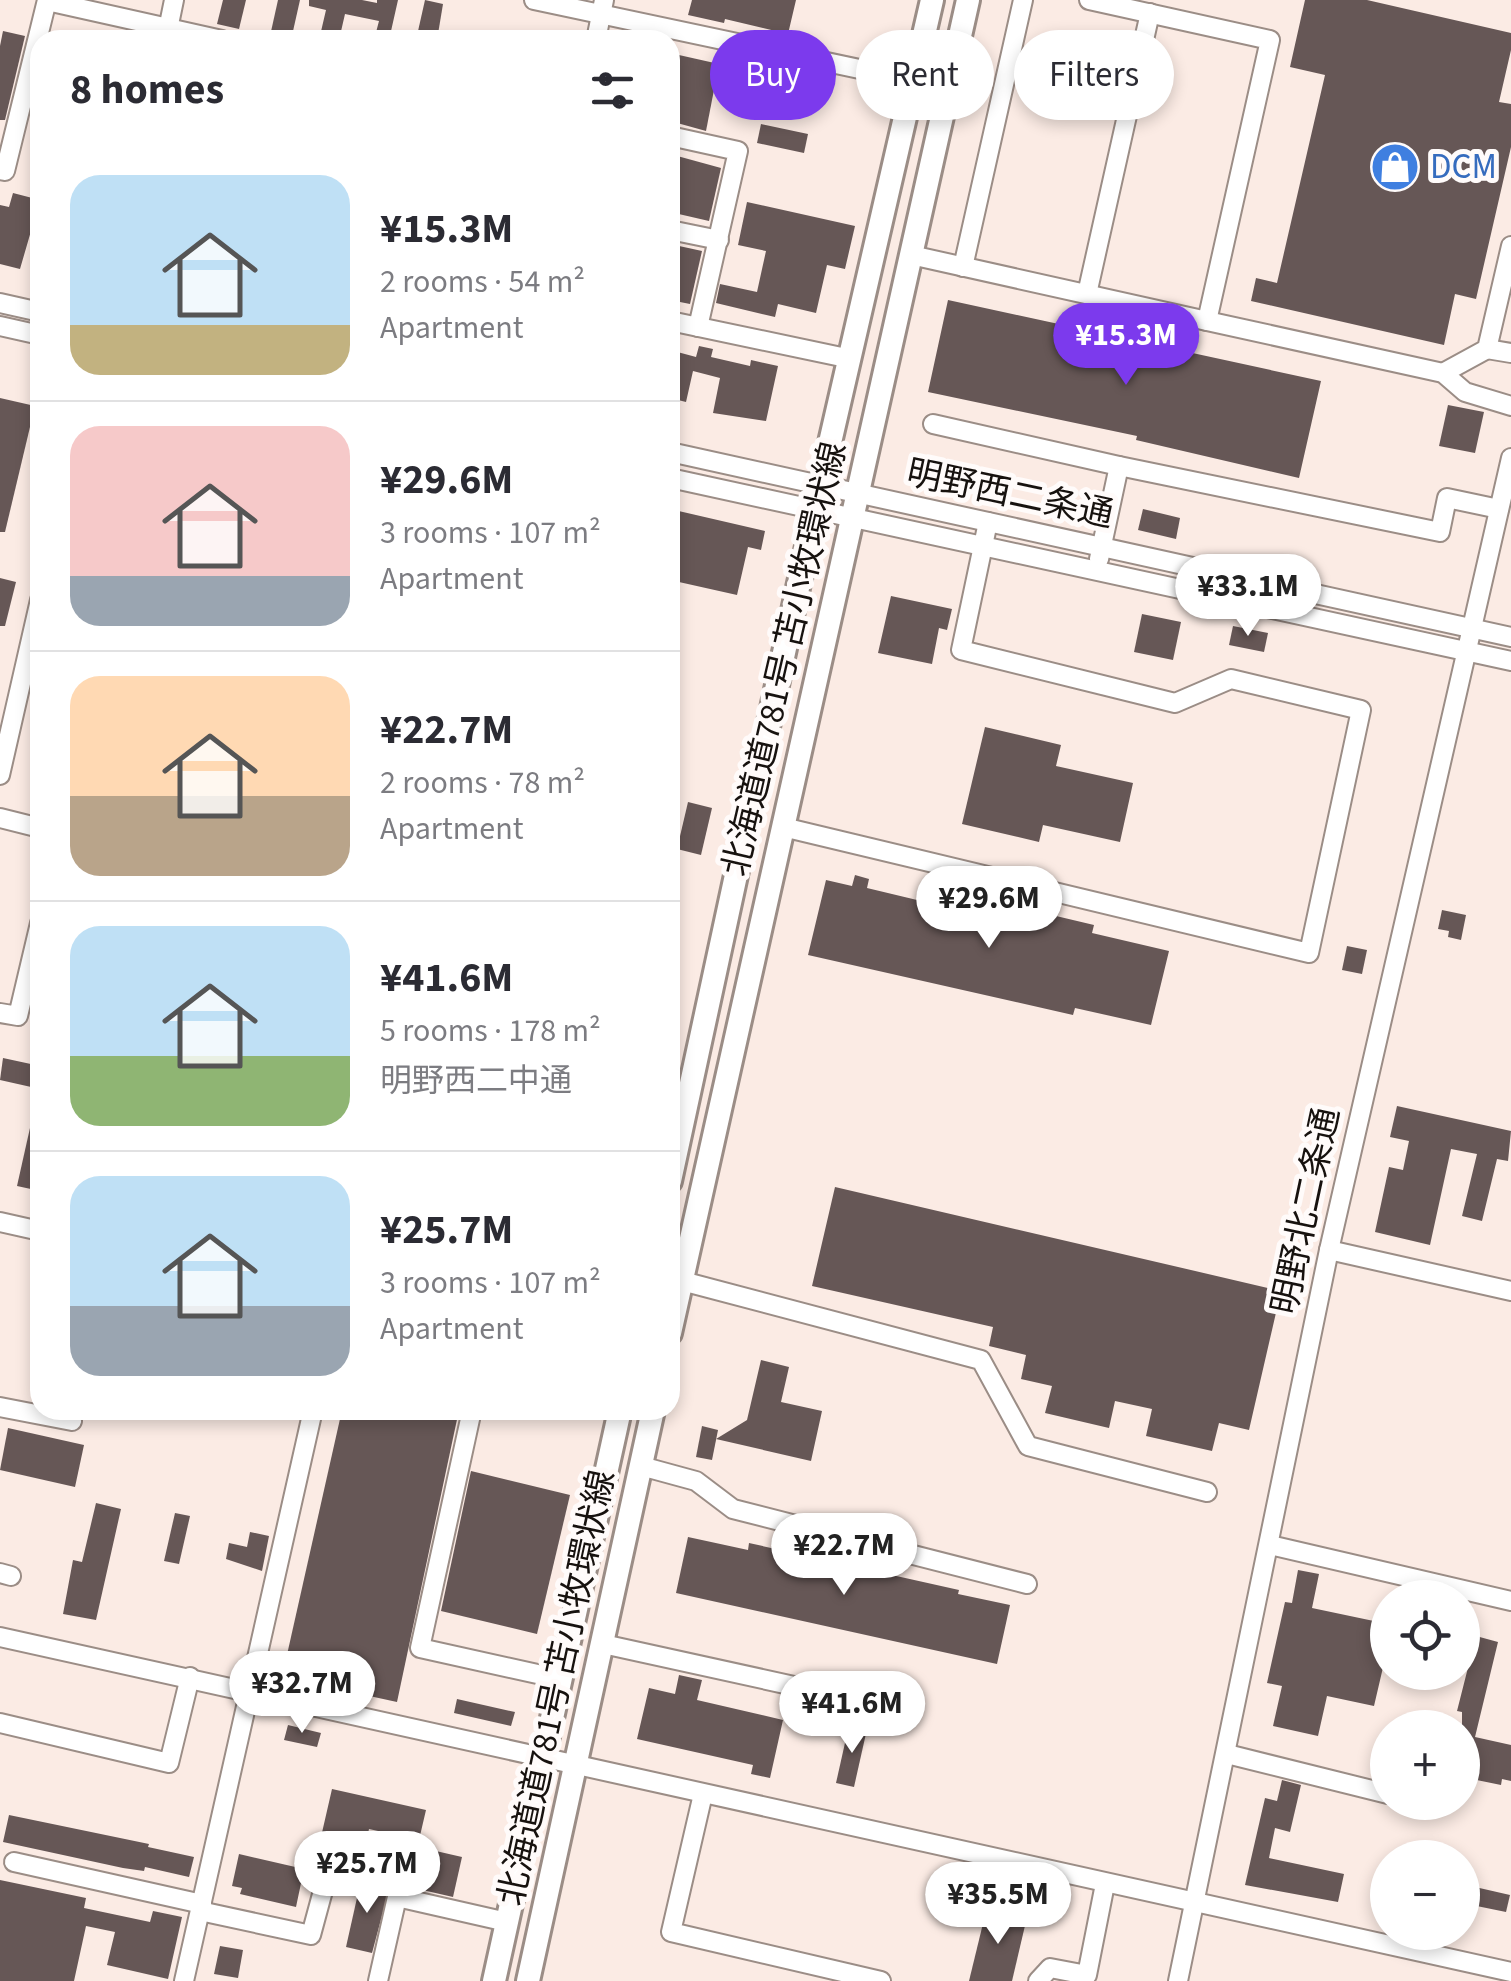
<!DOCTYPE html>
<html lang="en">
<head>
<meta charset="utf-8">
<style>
  :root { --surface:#fff; --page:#f7f7f7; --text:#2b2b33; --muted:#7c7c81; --line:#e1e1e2; --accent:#7c3aed }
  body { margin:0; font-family:"Source Sans 3","Noto Sans JP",sans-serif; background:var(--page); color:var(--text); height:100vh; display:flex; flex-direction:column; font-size:38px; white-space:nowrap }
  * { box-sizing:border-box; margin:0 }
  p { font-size:32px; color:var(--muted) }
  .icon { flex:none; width:55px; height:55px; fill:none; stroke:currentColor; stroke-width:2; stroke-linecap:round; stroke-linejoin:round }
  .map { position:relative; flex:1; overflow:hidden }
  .panel { position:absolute; left:30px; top:30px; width:650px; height:1390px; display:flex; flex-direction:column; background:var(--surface); border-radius:30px; box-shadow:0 5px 15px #0003 }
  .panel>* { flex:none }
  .banner { position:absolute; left:710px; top:30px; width:650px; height:90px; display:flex; gap:20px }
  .tools { position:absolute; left:1370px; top:1580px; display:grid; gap:20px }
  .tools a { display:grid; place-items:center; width:110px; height:110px; border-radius:50%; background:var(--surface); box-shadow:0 5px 15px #0003; font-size:50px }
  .price { position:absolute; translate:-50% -85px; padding:0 22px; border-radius:35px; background:#fff; color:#222; font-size:32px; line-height:65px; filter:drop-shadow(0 2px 5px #0008) }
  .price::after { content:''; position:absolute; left:50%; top:60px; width:30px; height:22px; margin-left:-15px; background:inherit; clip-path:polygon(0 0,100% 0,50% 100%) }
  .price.selected { background:var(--accent); color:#fff }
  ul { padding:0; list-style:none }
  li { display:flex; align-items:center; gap:30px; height:250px; padding:0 40px }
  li+li { border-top:2px solid var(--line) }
  li span { display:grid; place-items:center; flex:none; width:280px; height:200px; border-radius:30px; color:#555 }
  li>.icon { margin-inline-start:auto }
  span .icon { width:120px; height:120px; fill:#fffc; stroke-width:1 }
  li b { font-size:42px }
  h2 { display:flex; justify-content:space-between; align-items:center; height:120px; padding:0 40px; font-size:42px }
  .tag { padding:0 35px; border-radius:45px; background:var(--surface); box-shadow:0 5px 15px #0003; font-size:35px; line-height:90px }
  .tag.selected { background:var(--accent); color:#fff }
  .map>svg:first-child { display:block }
  .building { fill:#665756 }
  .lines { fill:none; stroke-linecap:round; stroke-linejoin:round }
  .minor-casing { stroke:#9b8d86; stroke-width:22 }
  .major-casing { stroke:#9b8d86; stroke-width:28 }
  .minor { stroke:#fff; stroke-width:18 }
  .major { stroke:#fff; stroke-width:22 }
  .labels { text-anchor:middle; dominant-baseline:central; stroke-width:10; stroke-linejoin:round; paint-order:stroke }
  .shop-label { font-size:35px; fill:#366cbe; stroke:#fffbfa; text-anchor:start }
  .street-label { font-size:35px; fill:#17120f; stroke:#fffbfa }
</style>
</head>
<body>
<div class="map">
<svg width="1511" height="1981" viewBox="0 0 1511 1981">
  <rect width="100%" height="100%" fill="#fbebe4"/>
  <g class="building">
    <polygon points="223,0 246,0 239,29 217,24"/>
    <polygon points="278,0 300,0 291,40 270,36"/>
    <polygon points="309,0 362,0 377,3 377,0 398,0 389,40 374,40 379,21 345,14 339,40 319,40 326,10 309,6"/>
    <polygon points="425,0 443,4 437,40 416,40"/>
    <polygon points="692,0 796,0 788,34 725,19 724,23 688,15"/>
    <polygon points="1305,0 1367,0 1511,33 1511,50 1499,102 1511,104 1511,147 1476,299 1455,294 1444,345 1251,301 1256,278 1277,283 1325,75 1290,67"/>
    <polygon points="3,31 25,36 5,120 0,120 0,46"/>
    <polygon points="670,53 719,64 706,131 670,121"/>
    <polygon points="761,124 808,134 804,153 757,143"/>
    <polygon points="670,154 721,168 709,221 670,212"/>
    <polygon points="13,193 40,200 20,269 0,264 0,205 9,207"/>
    <polygon points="747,202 855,226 845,269 827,265 816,313 778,304 775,317 716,303 720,284 757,292 766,251 738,245"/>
    <polygon points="670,244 702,251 690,304 670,300"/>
    <polygon points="948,300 1321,381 1299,478 1136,440 1137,436 928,392"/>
    <polygon points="699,346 713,349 711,357 750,366 751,360 778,366 766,421 713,413 720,378 693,371 686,402 670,398 676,369 670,368 670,350 696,357"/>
    <polygon points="0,398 35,406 5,532 0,532"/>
    <polygon points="1448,405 1484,412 1475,453 1439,446"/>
    <polygon points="670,509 765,531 761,550 748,547 737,595 670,580"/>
    <polygon points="1143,509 1180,518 1176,539 1138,530"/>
    <polygon points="0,578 16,582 5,626 0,626"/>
    <polygon points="891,596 952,609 947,630 939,628 932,664 878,653"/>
    <polygon points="1142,614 1181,622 1173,660 1134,652"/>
    <polygon points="1233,626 1268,633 1264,652 1229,645"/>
    <polygon points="985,727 1061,745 1056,766 1133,783 1120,842 1043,825 1039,842 962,824"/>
    <polygon points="688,802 712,808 701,855 677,849"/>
    <polygon points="855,875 869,879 867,888 917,900 918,891 934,895 932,904 959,910 963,894 1094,925 1092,933 1169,951 1151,1025 1075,1008 1073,1015 808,955 826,880 852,886"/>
    <polygon points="1442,910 1466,915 1461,940 1448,937 1449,931 1438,929"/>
    <polygon points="1347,946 1367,950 1362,974 1342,970"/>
    <polygon points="3,1058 40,1066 40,1089 0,1080"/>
    <polygon points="1397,1106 1511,1131 1508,1161 1497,1159 1482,1221 1462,1216 1477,1154 1451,1149 1430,1245 1375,1232 1389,1167 1403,1170 1409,1141 1390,1137"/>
    <polygon points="34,1110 40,1111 40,1191 17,1186"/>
    <polygon points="835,1187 1281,1291 1249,1430 1219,1423 1212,1451 1146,1436 1152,1409 1115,1401 1109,1428 1045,1413 1052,1386 1021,1379 1026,1355 989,1346 993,1327 812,1286"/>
    <polygon points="761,1360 789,1367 781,1402 822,1411 811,1461 716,1439 747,1420"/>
    <polygon points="342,1410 459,1410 397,1702 282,1677"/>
    <polygon points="702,1426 718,1430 712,1460 696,1457"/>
    <polygon points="8,1428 84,1445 75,1487 0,1470"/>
    <polygon points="471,1471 570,1495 537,1634 441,1611"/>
    <polygon points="96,1503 121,1509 96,1620 63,1614 73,1560 82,1562"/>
    <polygon points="175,1513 190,1516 179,1564 164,1561"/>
    <polygon points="250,1532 269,1536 262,1571 226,1559 229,1543 247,1547"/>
    <polygon points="688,1537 748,1550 749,1543 959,1590 958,1594 1010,1605 997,1664 676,1593"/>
    <polygon points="1298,1570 1319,1574 1312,1608 1388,1624 1388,1646 1374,1706 1327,1696 1318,1736 1273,1726 1282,1686 1267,1683 1285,1602 1292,1603"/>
    <polygon points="1476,1636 1498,1642 1475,1737 1511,1745 1511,1781 1502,1779 1501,1785 1462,1777 1462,1712 1457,1711"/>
    <polygon points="679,1675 702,1680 697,1700 783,1720 770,1778 751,1774 753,1765 637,1739 649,1688 675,1694"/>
    <polygon points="457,1699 515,1712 511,1726 454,1713"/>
    <polygon points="288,1725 321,1733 317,1747 284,1740"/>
    <polygon points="849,1725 867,1729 854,1787 836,1783"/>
    <polygon points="1282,1780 1301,1785 1290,1832 1275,1828 1269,1858 1344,1874 1338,1902 1245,1885 1265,1798 1277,1801"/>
    <polygon points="332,1789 426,1810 419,1840 369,1829 362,1860 318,1850"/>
    <polygon points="9,1815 149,1844 148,1847 194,1857 189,1877 145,1867 144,1871 123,1868 3,1842"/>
    <polygon points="414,1846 462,1857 453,1897 405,1886"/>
    <polygon points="239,1854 304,1869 296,1907 240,1894 242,1888 232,1886"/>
    <polygon points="0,1880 86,1898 84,1908 150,1922 153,1911 182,1917 168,1979 107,1965 115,1932 86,1926 74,1981 0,1981"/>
    <polygon points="361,1880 390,1886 372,1953 346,1947"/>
    <polygon points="1462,1884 1510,1895 1506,1912 1462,1903"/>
    <polygon points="987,1907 1027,1917 1012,1981 969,1981"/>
    <polygon points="220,1946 243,1950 238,1978 214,1974"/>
  </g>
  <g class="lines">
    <g class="minor-casing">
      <g id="minor">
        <polyline points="534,0 949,88"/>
        <polyline points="1089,0 1270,40 1207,321 1443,373 1465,392 1511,406"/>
        <polyline points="47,1 222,40"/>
        <polyline points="166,39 174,0"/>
        <polyline points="596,40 604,0"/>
        <polyline points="670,136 738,151 698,327"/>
        <polyline points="0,170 5,171 47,0"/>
        <polyline points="670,230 719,240"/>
        <polyline points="911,255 1207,321"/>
        <polyline points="963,267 1023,0"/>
        <polyline points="1087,294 1150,13"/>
        <polyline points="0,303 40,312"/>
        <polyline points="670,321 851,359"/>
        <polyline points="0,326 40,335"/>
        <polyline points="1487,349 1511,353"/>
        <polyline points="1443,373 1487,349 1511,246"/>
        <polyline points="933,424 1119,466 1440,532 1447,498 1499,509"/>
        <polyline points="670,452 1511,637"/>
        <polyline points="670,478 1511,661"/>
        <polyline points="1099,559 1119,466"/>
        <polyline points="0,775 40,600"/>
        <polyline points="0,818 40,828"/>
        <polyline points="783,827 1309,953 1361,710 1231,679 1175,703 961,650 988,522"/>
        <polyline points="0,1013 18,1016 40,923"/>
        <polyline points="0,1222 40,1231"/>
        <polyline points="1329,1250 1511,1291"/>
        <polyline points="682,1281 981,1360 1028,1446 1207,1492"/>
        <polyline points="0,1407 72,1421"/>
        <polyline points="472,1410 420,1648 560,1679"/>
        <polyline points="641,1466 696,1481 733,1509 1027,1584"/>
        <polyline points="1270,1545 1511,1601"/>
        <polyline points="0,1573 11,1576"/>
        <polyline points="0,1637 1511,1972"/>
        <polyline points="603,1644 899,1709"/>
        <polyline points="0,1723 169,1763 190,1677"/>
        <polyline points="1227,1754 1388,1794"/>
        <polyline points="703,1794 671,1932 881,1981"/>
        <polyline points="1422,1802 1422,1803"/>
        <polyline points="14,1862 202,1904"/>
        <polyline points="200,1911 311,1935 324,1887"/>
        <polyline points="184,1981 313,1410"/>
        <polyline points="378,1981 397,1897 507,1922"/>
        <polyline points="1038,1981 1050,1968 1087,1975 1105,1884"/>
        <polyline points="1178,1981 1329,1250 1511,458"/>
      </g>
    </g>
    <g class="major-casing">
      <g id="major">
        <polyline points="670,1181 820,486 932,0"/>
        <polyline points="670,1333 968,0"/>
        <polyline points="494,1981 620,1410"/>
        <polyline points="528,1981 653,1410"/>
      </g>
    </g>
    <use href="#minor" class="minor"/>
    <use href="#major" class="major"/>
  </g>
  <defs>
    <g id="shop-disc" transform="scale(2.5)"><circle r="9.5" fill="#3f7fe0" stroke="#fffbfa"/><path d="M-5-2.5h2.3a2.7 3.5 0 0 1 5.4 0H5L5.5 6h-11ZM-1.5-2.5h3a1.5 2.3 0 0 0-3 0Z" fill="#fff"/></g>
  </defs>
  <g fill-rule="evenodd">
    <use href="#shop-disc" x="1395" y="167"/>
  </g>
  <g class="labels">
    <g class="shop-label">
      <text x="1430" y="167">DCM</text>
    </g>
    <g class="street-label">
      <text transform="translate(1010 494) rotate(12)">明野西二条通</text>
      <text transform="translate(785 659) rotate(-77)">北海道道781号 苫小牧環状線</text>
      <text transform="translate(1306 1211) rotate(-78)">明野北二条通</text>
      <text transform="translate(557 1688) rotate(-78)">北海道道781号 苫小牧環状線</text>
    </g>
  </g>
</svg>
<div class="tools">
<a><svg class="icon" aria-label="locate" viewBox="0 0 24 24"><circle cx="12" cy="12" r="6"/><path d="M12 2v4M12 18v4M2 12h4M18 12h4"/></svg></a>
<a>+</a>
<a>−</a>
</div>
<b class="price selected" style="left:1126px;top:388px">¥15.3M</b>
<b class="price" style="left:1248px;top:639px">¥33.1M</b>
<b class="price" style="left:989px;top:951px">¥29.6M</b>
<b class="price" style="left:844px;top:1598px">¥22.7M</b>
<b class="price" style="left:302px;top:1736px">¥32.7M</b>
<b class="price" style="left:852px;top:1756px">¥41.6M</b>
<b class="price" style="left:367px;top:1916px">¥25.7M</b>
<b class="price" style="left:998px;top:1947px">¥35.5M</b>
<div class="banner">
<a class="tag selected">Buy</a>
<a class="tag">Rent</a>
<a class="tag">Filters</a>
</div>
<section class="panel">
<h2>8 homes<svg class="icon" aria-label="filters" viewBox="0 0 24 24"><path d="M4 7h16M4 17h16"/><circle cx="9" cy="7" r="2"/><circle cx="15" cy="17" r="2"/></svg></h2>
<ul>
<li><span style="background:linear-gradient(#bfe0f5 75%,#c2b280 0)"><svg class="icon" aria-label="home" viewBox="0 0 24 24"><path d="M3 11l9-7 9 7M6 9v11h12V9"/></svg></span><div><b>¥15.3M</b><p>2 rooms · 54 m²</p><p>Apartment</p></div></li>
<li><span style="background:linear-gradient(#f6c9c9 75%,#9aa5b1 0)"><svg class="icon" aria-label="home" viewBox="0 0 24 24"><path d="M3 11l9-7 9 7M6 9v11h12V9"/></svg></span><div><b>¥29.6M</b><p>3 rooms · 107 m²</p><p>Apartment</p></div></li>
<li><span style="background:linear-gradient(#ffd9b3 60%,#b9a48a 0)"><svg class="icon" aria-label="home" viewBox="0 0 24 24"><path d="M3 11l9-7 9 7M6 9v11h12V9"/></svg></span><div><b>¥22.7M</b><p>2 rooms · 78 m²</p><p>Apartment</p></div></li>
<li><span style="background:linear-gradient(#bfe0f5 65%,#8fb573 0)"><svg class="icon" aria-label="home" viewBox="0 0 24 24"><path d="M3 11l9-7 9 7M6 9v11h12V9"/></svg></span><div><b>¥41.6M</b><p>5 rooms · 178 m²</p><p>明野西二中通</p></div></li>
<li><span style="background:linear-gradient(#bfe0f5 65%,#9aa5b1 0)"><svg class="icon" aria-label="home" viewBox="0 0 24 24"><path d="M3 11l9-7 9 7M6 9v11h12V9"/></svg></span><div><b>¥25.7M</b><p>3 rooms · 107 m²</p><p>Apartment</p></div></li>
</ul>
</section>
</div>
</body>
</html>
